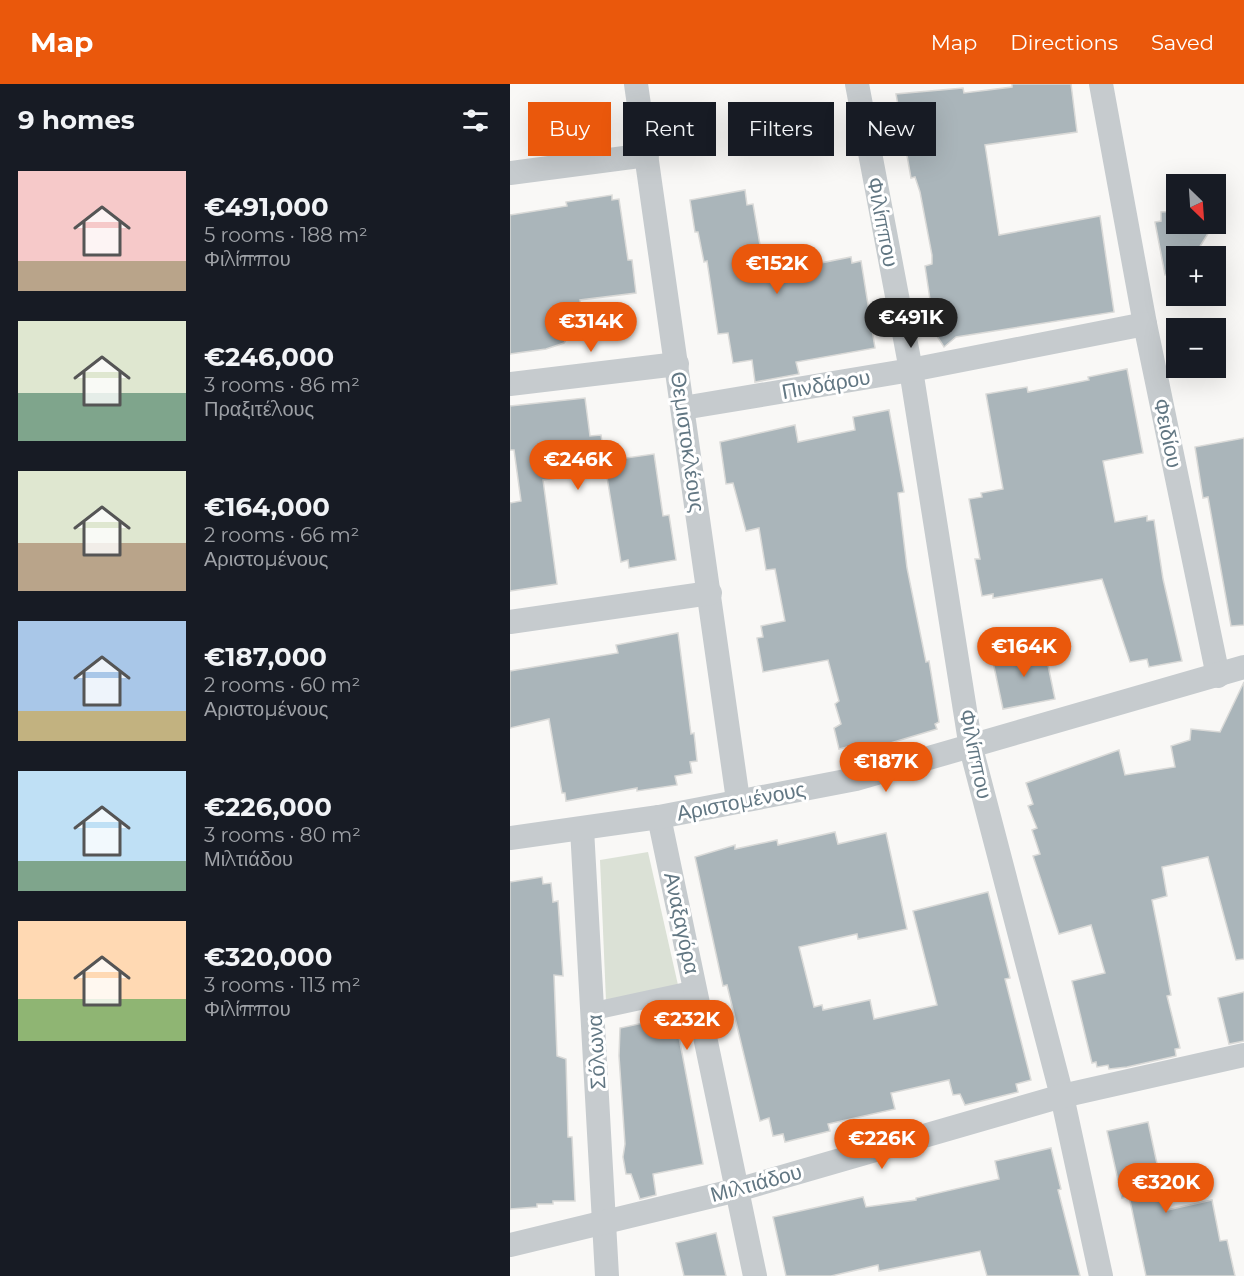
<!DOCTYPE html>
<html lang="en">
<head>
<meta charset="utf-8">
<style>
  :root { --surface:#171b24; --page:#20242c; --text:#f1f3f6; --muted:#9ea1a6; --accent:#ea580c }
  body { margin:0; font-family:Montserrat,sans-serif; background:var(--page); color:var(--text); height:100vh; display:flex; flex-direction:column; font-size:22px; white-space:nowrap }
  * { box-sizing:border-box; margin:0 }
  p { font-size:20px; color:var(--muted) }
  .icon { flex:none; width:33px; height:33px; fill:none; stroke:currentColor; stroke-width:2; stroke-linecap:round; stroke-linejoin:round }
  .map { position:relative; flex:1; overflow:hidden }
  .drawer { display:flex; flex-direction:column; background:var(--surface); width:510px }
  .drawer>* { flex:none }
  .hud { position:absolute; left:18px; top:18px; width:570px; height:54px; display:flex; gap:12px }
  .needle { width:39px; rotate:155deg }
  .buttons { position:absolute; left:656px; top:90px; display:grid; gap:12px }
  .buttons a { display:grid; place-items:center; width:60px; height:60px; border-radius:0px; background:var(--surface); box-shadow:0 6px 24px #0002; font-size:30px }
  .price { position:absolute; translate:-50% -51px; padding:0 14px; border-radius:21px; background:var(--accent); color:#fff; font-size:20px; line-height:39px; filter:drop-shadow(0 2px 3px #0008) }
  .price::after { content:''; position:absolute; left:50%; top:36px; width:18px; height:14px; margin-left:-9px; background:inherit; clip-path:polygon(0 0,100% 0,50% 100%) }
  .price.on { background:#222; color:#fff }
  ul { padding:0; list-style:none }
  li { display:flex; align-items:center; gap:18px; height:150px; padding:0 18px }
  li span { display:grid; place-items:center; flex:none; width:168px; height:120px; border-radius:0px; color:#555 }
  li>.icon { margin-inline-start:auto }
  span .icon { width:72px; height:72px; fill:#fffc; stroke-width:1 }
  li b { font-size:26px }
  h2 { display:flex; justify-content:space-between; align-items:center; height:72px; padding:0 18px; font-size:26px }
  .pill { padding:0 21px; border-radius:0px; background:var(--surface); box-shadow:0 6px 24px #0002; font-size:21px; line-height:54px }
  .pill.on { background:var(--accent); color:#fff }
  header { display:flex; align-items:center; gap:36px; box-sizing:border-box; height:84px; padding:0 30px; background:var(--accent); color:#fff }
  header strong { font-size:28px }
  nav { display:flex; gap:33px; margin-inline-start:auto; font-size:21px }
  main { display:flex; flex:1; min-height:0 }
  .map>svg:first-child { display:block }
  .green { fill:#dbe1d6 }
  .building { fill:#aab5ba; stroke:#dadad8; stroke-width:1.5 }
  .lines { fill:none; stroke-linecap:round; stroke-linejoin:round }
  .pedestrian { stroke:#c6cbce; stroke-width:18 }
  .minor { stroke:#c6cbce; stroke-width:24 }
  .labels { text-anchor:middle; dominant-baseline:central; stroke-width:6; stroke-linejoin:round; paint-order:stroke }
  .street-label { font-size:21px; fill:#627783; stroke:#fff }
</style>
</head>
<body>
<header>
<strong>Map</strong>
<nav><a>Map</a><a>Directions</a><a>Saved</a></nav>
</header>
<main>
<section class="drawer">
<h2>9 homes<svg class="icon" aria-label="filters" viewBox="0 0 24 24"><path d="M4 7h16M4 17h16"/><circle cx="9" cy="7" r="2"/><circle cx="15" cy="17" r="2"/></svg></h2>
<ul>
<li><span style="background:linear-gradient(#f6c9c9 75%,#b9a48a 0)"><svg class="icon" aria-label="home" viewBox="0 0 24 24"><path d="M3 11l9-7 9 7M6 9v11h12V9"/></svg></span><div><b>€491,000</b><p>5 rooms · 188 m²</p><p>Φιλίππου</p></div></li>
<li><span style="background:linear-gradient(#dfe7d0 60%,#7fa58c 0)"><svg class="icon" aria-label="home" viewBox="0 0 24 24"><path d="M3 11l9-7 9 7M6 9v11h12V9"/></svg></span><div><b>€246,000</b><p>3 rooms · 86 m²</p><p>Πραξιτέλους</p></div></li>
<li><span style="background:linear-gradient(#dfe7d0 60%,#b9a48a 0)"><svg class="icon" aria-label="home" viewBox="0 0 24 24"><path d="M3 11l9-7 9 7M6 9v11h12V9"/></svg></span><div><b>€164,000</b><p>2 rooms · 66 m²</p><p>Αριστομένους</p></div></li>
<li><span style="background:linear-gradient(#a9c7e8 75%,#c2b280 0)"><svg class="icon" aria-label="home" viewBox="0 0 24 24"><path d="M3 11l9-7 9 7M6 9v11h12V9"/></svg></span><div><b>€187,000</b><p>2 rooms · 60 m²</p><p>Αριστομένους</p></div></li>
<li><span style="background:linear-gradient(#bfe0f5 75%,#7fa58c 0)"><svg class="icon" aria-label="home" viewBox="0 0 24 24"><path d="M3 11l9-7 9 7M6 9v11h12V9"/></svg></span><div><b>€226,000</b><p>3 rooms · 80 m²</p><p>Μιλτιάδου</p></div></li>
<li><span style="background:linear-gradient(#ffd9b3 65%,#8fb573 0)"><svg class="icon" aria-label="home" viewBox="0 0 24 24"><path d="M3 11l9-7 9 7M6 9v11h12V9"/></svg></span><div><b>€320,000</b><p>3 rooms · 113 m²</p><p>Φιλίππου</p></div></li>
</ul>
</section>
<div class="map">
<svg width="734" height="1192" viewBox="0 0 734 1192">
  <rect width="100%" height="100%" fill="#f9f8f6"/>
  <polygon class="green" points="138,768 168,901 96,917 90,776"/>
  <g class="building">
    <polygon points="502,0 561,0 567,48 475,61 489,151 590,132 604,228 446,253 434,263 425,249 415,182 422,180 422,171 410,108 405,93 401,94 386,10 453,4 454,9 502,3"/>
    <polygon points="235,106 237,121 243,120 255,190 341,173 342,179 351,177 365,264 286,278 289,290 245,298 242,276 223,279 218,249 208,250 197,177 194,178 188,148 185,148 180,116"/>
    <polygon points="102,111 102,116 109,115 118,176 122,176 126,209 70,216 75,247 60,250 54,259 36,265 0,270 0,131 57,122 56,118"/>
    <polygon points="666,127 666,140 704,140 684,172 666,172 666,189 655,191 645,138 651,137 651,128"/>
    <polygon points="617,285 633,369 593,377 605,438 637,432 637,437 644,436 653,495 672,577 639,583 637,575 620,578 592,495 483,514 483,510 472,512 465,475 470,475 459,415 472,413 471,409 493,405 476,310 517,303 518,308 579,296 578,293"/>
    <polygon points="75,314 80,352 91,351 95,377 144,370 153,432 159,431 166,476 119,484 118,476 111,478 96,387 33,396 47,500 0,507 0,419 11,417 4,366 0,366 0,322"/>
    <polygon points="379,326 394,408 388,409 397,484 416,578 419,577 429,638 425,640 427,645 344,670 342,662 329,665 324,644 331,640 325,620 329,617 318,576 253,588 247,554 253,553 251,542 275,537 265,485 256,486 249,444 236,447 223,399 216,400 210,358 285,341 288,358 345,346 343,333"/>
    <polygon points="734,354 734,541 721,542 698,413 693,414 685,363"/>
    <polygon points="168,549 181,650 184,649 187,677 180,678 182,689 165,692 167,701 127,707 127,704 56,717 55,709 52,709 39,635 0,644 0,587 108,569 106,561"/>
    <polygon points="534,562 545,615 493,625 482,573"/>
    <polygon points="734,598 734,875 726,876 698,773 652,783 657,812 642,816 661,911 657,912 670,964 665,965 666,972 617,983 599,985 598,981 587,983 586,978 582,979 562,897 595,889 581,841 549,850 523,772 530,770 522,746 527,744 518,722 523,720 516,699 609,666 615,691 665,683 661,662 680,656 681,645 710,648"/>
    <polygon points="325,748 328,760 376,749 397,845 348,855 347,850 289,863 304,923 312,921 313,926 360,916 364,935 427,921 403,827 478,808 500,894 495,895 521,996 506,1000 508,1008 455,1021 450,1010 443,1011 439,996 381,1009 385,1025 318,1040 320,1047 275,1058 273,1050 263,1052 259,1034 250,1037 217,901 213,902 185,773 225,761 225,765 267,756 268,761"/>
    <polygon points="32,793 33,800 41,799 43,818 48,817 53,892 44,891 47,972 56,975 58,1053 62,1053 65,1117 43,1117 43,1120 27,1120 27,1123 0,1125 0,798"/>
    <polygon points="734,908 734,957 719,960 708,914"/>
    <polygon points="165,932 193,1080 143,1090 146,1111 130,1115 121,1090 116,1090 113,1073 115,1060 109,972 110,944"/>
    <polygon points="638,1038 657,1126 702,1116 710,1157 717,1156 725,1192 636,1192 619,1112 612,1114 597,1047"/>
    <polygon points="541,1064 551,1105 548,1106 570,1192 477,1192 470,1167 369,1187 368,1181 321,1192 276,1192 263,1133 353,1113 356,1123 406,1116 406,1114 489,1095 485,1077"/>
    <polygon points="206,1149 216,1192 174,1192 166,1159"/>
  </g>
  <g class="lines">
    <polyline class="pedestrian" points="84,927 186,905"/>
    <g class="minor">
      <polyline points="126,0 228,716"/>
      <polyline points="347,0 401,286 461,664 552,1012 591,1192"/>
      <polyline points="591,0 635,240 708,592"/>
      <polyline points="0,89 137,71"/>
      <polyline points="0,300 167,280"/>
      <polyline points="173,324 401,286 635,240"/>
      <polyline points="0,538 200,509"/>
      <polyline points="149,733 245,1192"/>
      <polyline points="72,745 97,1192"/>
      <polyline points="0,754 149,733 346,695 734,583"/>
      <polyline points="0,1161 227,1106 552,1012 734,971"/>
    </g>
  </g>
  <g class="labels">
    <g class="street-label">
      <text transform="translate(373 138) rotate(79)">Φιλίππου</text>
      <text transform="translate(316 300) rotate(-10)">Πινδάρου</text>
      <text transform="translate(658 349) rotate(78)">Φειδίου</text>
      <text transform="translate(178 358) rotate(82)">Θεμιστοκλέους</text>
      <text transform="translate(466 670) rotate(78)">Φιλίππου</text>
      <text transform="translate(231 717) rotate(-11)">Αριστομένους</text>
      <text transform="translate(172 839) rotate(78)">Αναξαγόρα</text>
      <text transform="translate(86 968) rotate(-93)">Σόλωνα</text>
      <text transform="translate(246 1099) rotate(-15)">Μιλτιάδου</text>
    </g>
  </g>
</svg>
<div class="buttons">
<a><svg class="needle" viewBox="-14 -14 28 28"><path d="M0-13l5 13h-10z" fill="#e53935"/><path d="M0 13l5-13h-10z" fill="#9ea1a6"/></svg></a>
<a>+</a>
<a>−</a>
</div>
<b class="price" style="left:267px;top:211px">€152K</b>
<b class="price on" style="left:401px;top:265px">€491K</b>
<b class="price" style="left:81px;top:269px">€314K</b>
<b class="price" style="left:68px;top:407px">€246K</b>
<b class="price" style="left:514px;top:594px">€164K</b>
<b class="price" style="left:376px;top:709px">€187K</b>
<b class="price" style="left:177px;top:967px">€232K</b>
<b class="price" style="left:372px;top:1086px">€226K</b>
<b class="price" style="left:656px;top:1130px">€320K</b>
<div class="hud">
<a class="pill on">Buy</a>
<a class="pill">Rent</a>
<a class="pill">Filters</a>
<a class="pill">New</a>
</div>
</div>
</main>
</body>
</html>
